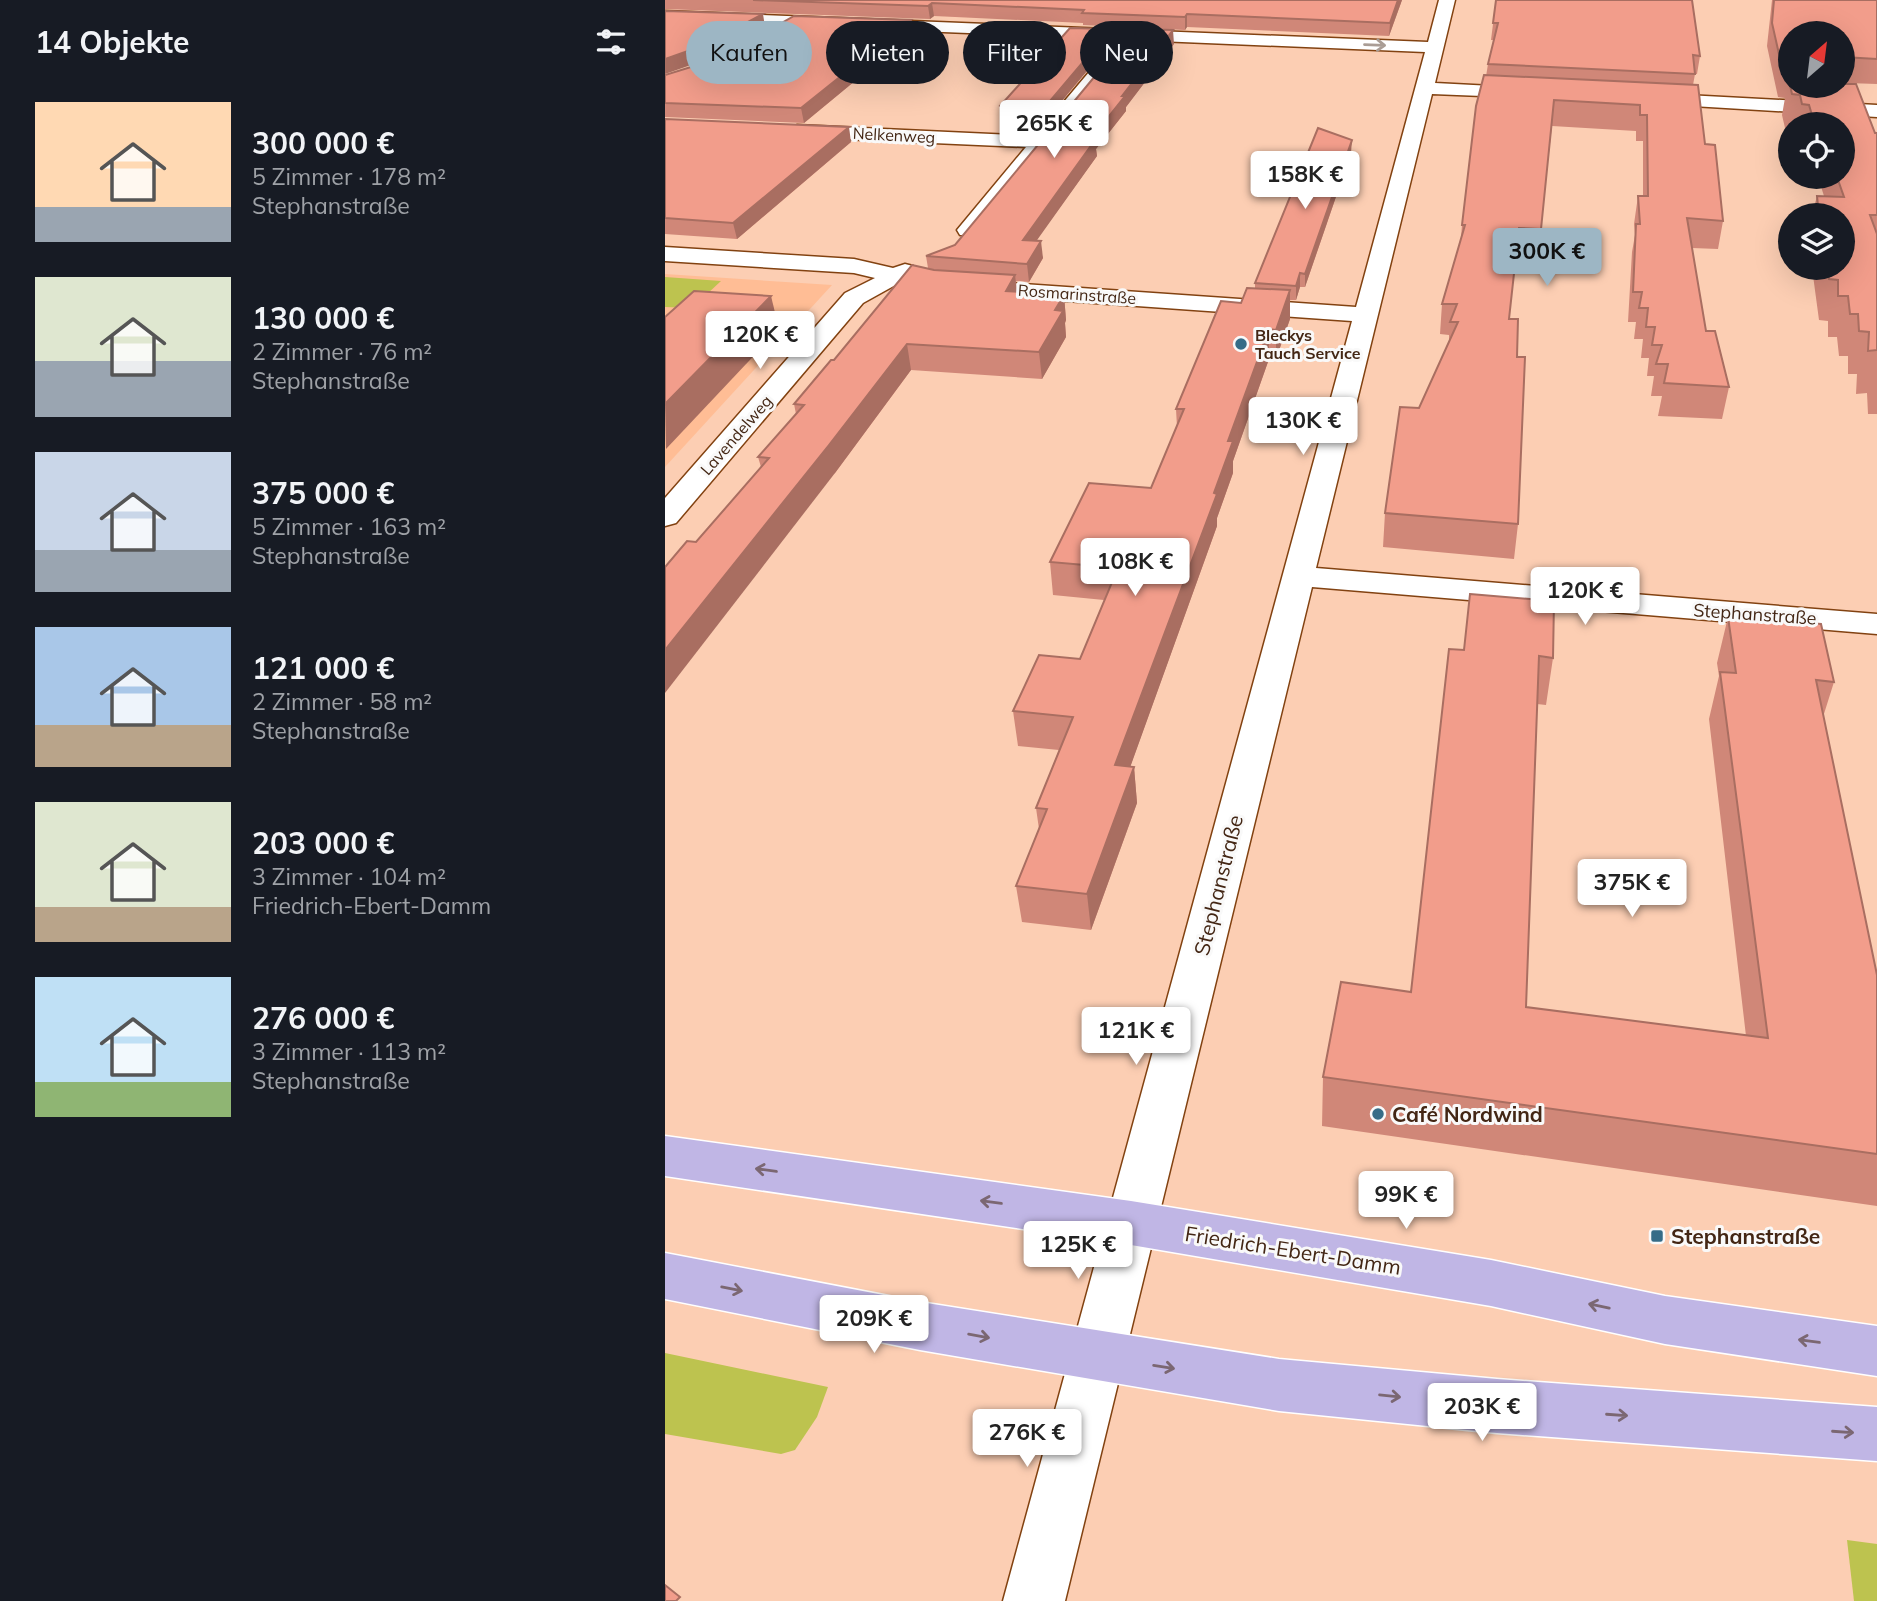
<!DOCTYPE html>
<html lang="de">
<head>
<meta charset="utf-8">
<style>
  :root { --surface:#171b24; --page:#20242c; --text:#f1f3f6; --muted:#9ea1a6; --accent:#9db6c4 }
  body { margin:0; font-family:Mulish,sans-serif; background:var(--page); color:var(--text); height:100vh; display:flex; flex-direction:column; font-size:26px; white-space:nowrap }
  * { box-sizing:border-box; margin:0 }
  p { font-size:23px; color:var(--muted) }
  .icon { flex:none; width:38px; height:38px; fill:none; stroke:currentColor; stroke-width:2; stroke-linecap:round; stroke-linejoin:round }
  .map { position:relative; flex:1; overflow:hidden }
  .sheet { display:flex; flex-direction:column; background:var(--surface); width:665px }
  .sheet>* { flex:none }
  .hud { position:absolute; left:21px; top:21px; width:665px; height:63px; display:flex; gap:14px }
  .needle { width:46px; rotate:28deg }
  .fabs { position:absolute; left:1113px; top:21px; display:grid; gap:14px }
  .fabs a { display:grid; place-items:center; width:77px; height:77px; border-radius:50%; background:var(--surface); box-shadow:0 7px 28px #0002; font-size:35px }
  .price { position:absolute; translate:-50% -60px; padding:0 16px; border-radius:7px; background:#fff; color:#222; font-size:23px; line-height:46px; filter:drop-shadow(0 2px 4px #0008) }
  .price::after { content:''; position:absolute; left:50%; top:42px; width:21px; height:16px; margin-left:-10px; background:inherit; clip-path:polygon(0 0,100% 0,50% 100%) }
  .price.on { background:var(--accent); color:#111 }
  ul { padding:0; list-style:none }
  li { display:flex; align-items:center; gap:21px; height:175px; padding:0 35px }
  li span { display:grid; place-items:center; flex:none; width:196px; height:140px; border-radius:0px; color:#555 }
  li>.icon { margin-inline-start:auto }
  span .icon { width:84px; height:84px; fill:#fffc; stroke-width:1 }
  li b { font-size:30px }
  h2 { display:flex; justify-content:space-between; align-items:center; height:84px; padding:0 35px; font-size:30px }
  .pill { padding:0 24px; border-radius:32px; background:var(--surface); box-shadow:0 7px 28px #0002; font-size:24px; line-height:63px }
  .pill.on { background:var(--accent); color:#111 }
  main { display:flex; flex:1; min-height:0 }
  .map>svg:first-child { display:block }
  .built { fill:#ffbd95 }
  .green { fill:#bdc34f }
  .lines { fill:none; stroke-linecap:round; stroke-linejoin:round }
  .minor-casing { stroke:#824211; stroke-width:3 }
  .major-casing { stroke:#fff; stroke-width:3 }
  .minor { fill:#fff; fill-rule:evenodd }
  .major { fill:#c0b6e5; fill-rule:evenodd }
  .wall { fill:#d08778; fill-rule:evenodd }
  .shaded-wall { fill:#a96e61 }
  .building { fill:#f29d8b; stroke:#a96e61; stroke-width:2 }
  .oneway { stroke:#aa9d95 }
  .oneway2 { stroke:#7b6772 }
  .poi-dot { fill:#366c87; stroke:#f9f9f9; stroke-width:2.5 }
  .labels { text-anchor:middle; dominant-baseline:central; stroke-width:6; stroke-linejoin:round; paint-order:stroke }
  .far-street-label { font-size:16px; fill:#432614; stroke:#f9f9f9 }
  .far-poi-label { font-size:16px; font-weight:bold; fill:#432614; stroke:#f9f9f9; text-anchor:start }
  .street-label { font-size:18px; fill:#432614; stroke:#f9f9f9 }
  .near-street-label { font-size:21px; fill:#432614; stroke:#f9f9f9 }
  .near-poi-label { font-size:21px; font-weight:bold; fill:#432614; stroke:#f9f9f9; text-anchor:start }
</style>
</head>
<body>
<main>
<section class="sheet">
<h2>14 Objekte<svg class="icon" aria-label="filters" viewBox="0 0 24 24"><path d="M4 7h16M4 17h16"/><circle cx="9" cy="7" r="2"/><circle cx="15" cy="17" r="2"/></svg></h2>
<ul>
<li><span style="background:linear-gradient(#ffd9b3 75%,#9aa5b1 0)"><svg class="icon" aria-label="home" viewBox="0 0 24 24"><path d="M3 11l9-7 9 7M6 9v11h12V9"/></svg></span><div><b>300 000 €</b><p>5 Zimmer · 178 m²</p><p>Stephanstraße</p></div></li>
<li><span style="background:linear-gradient(#dfe7d0 60%,#9aa5b1 0)"><svg class="icon" aria-label="home" viewBox="0 0 24 24"><path d="M3 11l9-7 9 7M6 9v11h12V9"/></svg></span><div><b>130 000 €</b><p>2 Zimmer · 76 m²</p><p>Stephanstraße</p></div></li>
<li><span style="background:linear-gradient(#c9d6e8 70%,#9aa5b1 0)"><svg class="icon" aria-label="home" viewBox="0 0 24 24"><path d="M3 11l9-7 9 7M6 9v11h12V9"/></svg></span><div><b>375 000 €</b><p>5 Zimmer · 163 m²</p><p>Stephanstraße</p></div></li>
<li><span style="background:linear-gradient(#a9c7e8 70%,#b9a48a 0)"><svg class="icon" aria-label="home" viewBox="0 0 24 24"><path d="M3 11l9-7 9 7M6 9v11h12V9"/></svg></span><div><b>121 000 €</b><p>2 Zimmer · 58 m²</p><p>Stephanstraße</p></div></li>
<li><span style="background:linear-gradient(#dfe7d0 75%,#b9a48a 0)"><svg class="icon" aria-label="home" viewBox="0 0 24 24"><path d="M3 11l9-7 9 7M6 9v11h12V9"/></svg></span><div><b>203 000 €</b><p>3 Zimmer · 104 m²</p><p>Friedrich-Ebert-Damm</p></div></li>
<li><span style="background:linear-gradient(#bfe0f5 75%,#8fb573 0)"><svg class="icon" aria-label="home" viewBox="0 0 24 24"><path d="M3 11l9-7 9 7M6 9v11h12V9"/></svg></span><div><b>276 000 €</b><p>3 Zimmer · 113 m²</p><p>Stephanstraße</p></div></li>
</ul>
</section>
<div class="map">
<svg width="1212" height="1601" viewBox="0 0 1212 1601">
  <rect width="100%" height="100%" fill="#fcceb3"/>
  <polygon class="built" points="0,274 167,285 0,467"/>
  <g class="green">
    <polygon points="0,277 56,281 27,308 0,307"/>
    <polygon points="0,1353 163,1387 152,1417 130,1450 116,1454 0,1434"/>
    <polygon points="1182,1540 1212,1544 1212,1601 1189,1601"/>
  </g>
  <g class="lines">
    <g class="minor-casing">
      <g id="minor">
        <polygon points="774,0 790,0 770,83 868,88 877,93 868,98 767,94 651,568 1212,614 1212,634 647,587 400,1601 338,1601 687,321 273,292 234,283 198,303 11,523 0,526 0,498 180,293 210,278 189,273 0,261 0,247 189,259 228,268 240,264 248,266 250,273 273,278 691,307 760,52 469,40 311,235 295,235 292,230 361,147 132,137 122,131 132,125 370,136 452,39 0,21 0,11 763,42"/>
        <polygon points="984,93 1212,105 1212,117 977,103 975,99"/>
      </g>
    </g>
    <g class="major-casing">
      <g id="major">
        <polygon points="0,1136 466,1201 826,1260 1000,1296 1212,1326 1212,1376 1000,1344 826,1306 466,1245 0,1176"/>
        <polygon points="0,1253 255,1302 614,1359 832,1379 1212,1407 1212,1461 832,1433 614,1411 255,1350 0,1299"/>
      </g>
    </g>
    <use href="#minor" class="minor"/>
    <use href="#major" class="major"/>
  </g>
  <g class="wall">
    <polygon points="0,0 737,0 724,36 522,27 520,30 418,25 418,23 269,16 265,19 0,9"/>
    <polygon points="831,0 1035,56 1032,74 1030,74 1028,85 1040,144 1058,221 1053,249 1027,248 1041,331 1064,387 1057,419 993,416 997,396 986,396 989,376 982,376 984,358 976,358 978,339 969,339 971,322 963,322 967,252 970,235 969,224 973,196 978,196 978,141 971,141 971,131 887,126 872,258 851,257 844,319 852,357 853,524 849,559 718,547 720,513 754,408 784,344 784,335 775,334 777,304 796,238 797,225 823,64 829,40 826,40"/>
    <path d="M1107,0H1212V84L1182,83L1181,84L1210,133H1212V414H1203L1202,393L1191,394L1192,374H1183V356H1174L1172,337H1163V321L1154,320L1147,268H1178V215H1147L1152,196H1159L1153,177H1178V124H1125V129L1120,128L1117,115L1120,98L1113,97L1102,46ZM1125,33H1178V86H1125Z"/>
    <polygon points="246,20 248,33 139,123 0,117 0,75"/>
    <polygon points="446,29 447,41 370,133 352,133 336,119 335,106"/>
    <polygon points="509,44 461,107 461,111 431,149 432,156 371,240 378,258 364,282 351,281 352,292 399,295 401,320 400,323 401,337 377,379 246,370 170,473 31,542 96,467 93,457 131,414 129,404 169,360 263,268 261,256 290,245"/>
    <polygon points="0,119 186,142 72,239 0,234"/>
    <polygon points="686,153 640,287 635,287 631,300 625,300 625,319 611,359 604,359 568,461 568,473 552,518 552,526 465,767 469,767 472,803 426,930 357,922 351,886 374,829 371,808 394,750 353,746 348,711 415,659 439,600 388,595 385,562 486,488 512,427 511,409 576,303 590,288 590,283"/>
    <polygon points="1063,617 1169,682 1158,717 1212,975 1212,1206 657,1126 658,1077 746,992 784,649 888,658 881,705 872,704 861,1007 1081,1036 1044,719 1054,676 1052,663"/>
  </g>
  <g class="shaded-wall">
    <polygon points="733,0 737,0 724,36 725,23"/>
    <polygon points="267,3 269,16 265,19 263,6"/>
    <polygon points="98,14 100,27 43,59 0,74 0,59"/>
    <polygon points="522,14 522,27 520,30 520,17"/>
    <polygon points="246,20 248,33 139,123 136,108"/>
    <polygon points="446,29 447,41 370,133 369,120"/>
    <polygon points="508,30 509,44 461,107 461,111 431,149 432,156 360,257 358,240 425,140 457,96"/>
    <polygon points="184,127 186,142 72,239 68,223"/>
    <polygon points="687,140 686,153 640,287 640,274"/>
    <polygon points="376,241 378,258 364,282 362,264"/>
    <polygon points="635,273 635,287 631,300 631,286"/>
    <polygon points="350,275 353,300 341,291"/>
    <polygon points="625,290 625,319 611,359 611,330"/>
    <polygon points="399,295 401,320 400,323 401,337 377,379 374,352 390,310"/>
    <polygon points="106,296 114,329 1,449 0,404"/>
    <polygon points="604,329 604,359 568,461 568,473 552,518 552,526 453,801 450,765 549,493 563,441"/>
    <polygon points="242,344 246,370 170,473 0,693 0,650"/>
    <polygon points="469,767 472,803 426,930 422,894"/>
  </g>
  <g class="building">
    <polygon points="88,0 733,0 725,23 522,14 520,17 417,13 419,10 267,3 263,6"/>
    <polygon points="831,0 1027,0 1035,56 1028,55 1030,74 823,64 833,23 828,23"/>
    <polygon points="1109,0 1212,0 1212,59 1178,57 1178,33 1125,33 1125,72 1118,72 1107,23"/>
    <polygon points="0,11 98,14 40,45 0,59"/>
    <polygon points="129,16 246,20 136,108 0,103 0,75 55,58"/>
    <polygon points="405,28 446,29 369,120 351,119 335,106"/>
    <polygon points="469,29 508,30 457,96 460,96 425,140 430,140 358,240 376,241 362,264 261,256 290,245"/>
    <polygon points="1178,60 1183,75 1178,75"/>
    <polygon points="819,75 1033,85 1040,144 1050,145 1058,221 1022,218 1041,331 1050,331 1064,387 999,383 1003,364 991,364 997,345 987,345 990,327 981,327 983,308 974,308 977,292 968,292 971,224 975,224 973,196 983,196 982,115 975,115 975,105 889,100 876,229 854,228 844,319 853,319 852,357 860,357 853,524 720,513 735,407 754,408 793,322 785,322 792,304 777,304 800,225 797,225 811,106"/>
    <polygon points="1124,81 1125,81 1125,86 1178,86 1178,84 1191,84 1210,133 1212,133 1212,215 1205,215 1212,234 1212,350 1203,351 1204,332 1194,331 1193,314 1185,314 1183,296 1173,296 1173,280 1164,279 1162,268 1178,268 1178,215 1154,215 1152,196 1179,197 1172,177 1178,177 1178,124 1156,124 1154,115 1147,115 1144,105 1137,104 1135,95 1127,94"/>
    <polygon points="0,119 184,127 68,223 0,218"/>
    <polygon points="653,128 687,140 640,274 635,273 631,286 590,283"/>
    <polygon points="247,265 269,270 350,275 341,291 399,295 390,310 398,311 374,352 242,344 164,445 0,650 0,567 22,541 31,542 104,458 93,457 139,405 129,404 166,360 169,360"/>
    <polygon points="582,288 625,290 611,330 604,329 563,441 568,441 549,493 552,494 450,765 469,767 422,894 351,886 382,809 371,808 408,717 348,711 374,655 415,659 453,568 385,562 424,483 486,488 519,409 511,409 556,301 576,303"/>
    <polygon points="29,291 106,296 0,404 0,317"/>
    <polygon points="805,594 889,601 888,658 874,656 861,1007 1103,1038 1055,672 1071,673 1063,617 1156,624 1169,682 1151,680 1212,975 1212,1154 658,1077 676,982 746,992 784,649 799,650"/>
    <polygon points="0,1585 15,1597 11,1601 0,1601"/>
  </g>
  <defs><path id="oneway-shaft" d="M-6 0H5M1.5-3L5.5 0L1.5 3" fill="none" stroke-width="1.6" stroke-linecap="round" stroke-linejoin="round" transform="scale(1.75)"/></defs>
  <use class="oneway" href="#oneway-shaft" transform="translate(710 45) rotate(2)"/>
  <g class="oneway2">
    <use href="#oneway-shaft" transform="translate(101 1170) rotate(-172)"/>
    <use href="#oneway-shaft" transform="translate(326 1202) rotate(-172)"/>
    <use href="#oneway-shaft" transform="translate(67 1289) rotate(11)"/>
    <use href="#oneway-shaft" transform="translate(934 1306) rotate(-168)"/>
    <use href="#oneway-shaft" transform="translate(314 1336) rotate(10)"/>
    <use href="#oneway-shaft" transform="translate(1144 1341) rotate(-172)"/>
    <use href="#oneway-shaft" transform="translate(499 1367) rotate(9)"/>
    <use href="#oneway-shaft" transform="translate(725 1396) rotate(6)"/>
    <use href="#oneway-shaft" transform="translate(952 1415) rotate(4)"/>
    <use href="#oneway-shaft" transform="translate(1178 1432) rotate(4)"/>
  </g>
  <g class="poi-dot">
    <circle cx="576" cy="344" r="7"/>
    <circle cx="713" cy="1114" r="7"/>
    <rect x="985" y="1229" width="14" height="14" rx="3.5"/>
  </g>
  <g class="labels">
    <g class="far-street-label">
      <text transform="translate(229 135) rotate(3)">Nelkenweg</text>
      <text transform="translate(412 294) rotate(4)">Rosmarinstraße</text>
      <text transform="translate(71 435) rotate(-49)">Lavendelweg</text>
    </g>
    <g class="far-poi-label">
      <text x="590" y="335">Bleckys<tspan x="590" dy="18">Tauch Service</tspan></text>
    </g>
    <g class="street-label">
      <text transform="translate(1090 614) rotate(4)">Stephanstraße</text>
    </g>
    <g class="near-street-label">
      <text transform="translate(553 885) rotate(-76)">Stephanstraße</text>
      <text transform="translate(628 1250) rotate(9)">Friedrich-Ebert-Damm</text>
    </g>
    <g class="near-poi-label">
      <text x="727" y="1114">Café Nordwind</text>
      <text x="1006" y="1236">Stephanstraße</text>
    </g>
  </g>
</svg>
<div class="fabs">
<a><svg class="needle" viewBox="-14 -14 28 28"><path d="M0-13l5 13h-10z" fill="#e53935"/><path d="M0 13l5-13h-10z" fill="#9ea1a6"/></svg></a>
<a><svg class="icon" aria-label="locate" viewBox="0 0 24 24"><circle cx="12" cy="12" r="6"/><path d="M12 2v4M12 18v4M2 12h4M18 12h4"/></svg></a>
<a><svg class="icon" aria-label="layers" viewBox="0 0 24 24"><path d="M12 4l9 5-9 5-9-5zM3 14l9 5 9-5"/></svg></a>
</div>
<b class="price" style="left:389px;top:160px">265K €</b>
<b class="price" style="left:640px;top:211px">158K €</b>
<b class="price on" style="left:882px;top:288px">300K €</b>
<b class="price" style="left:95px;top:371px">120K €</b>
<b class="price" style="left:638px;top:457px">130K €</b>
<b class="price" style="left:470px;top:598px">108K €</b>
<b class="price" style="left:920px;top:627px">120K €</b>
<b class="price" style="left:967px;top:919px">375K €</b>
<b class="price" style="left:471px;top:1067px">121K €</b>
<b class="price" style="left:741px;top:1231px">99K €</b>
<b class="price" style="left:413px;top:1281px">125K €</b>
<b class="price" style="left:209px;top:1355px">209K €</b>
<b class="price" style="left:817px;top:1443px">203K €</b>
<b class="price" style="left:362px;top:1469px">276K €</b>
<div class="hud">
<a class="pill on">Kaufen</a>
<a class="pill">Mieten</a>
<a class="pill">Filter</a>
<a class="pill">Neu</a>
</div>
</div>
</main>
</body>
</html>
